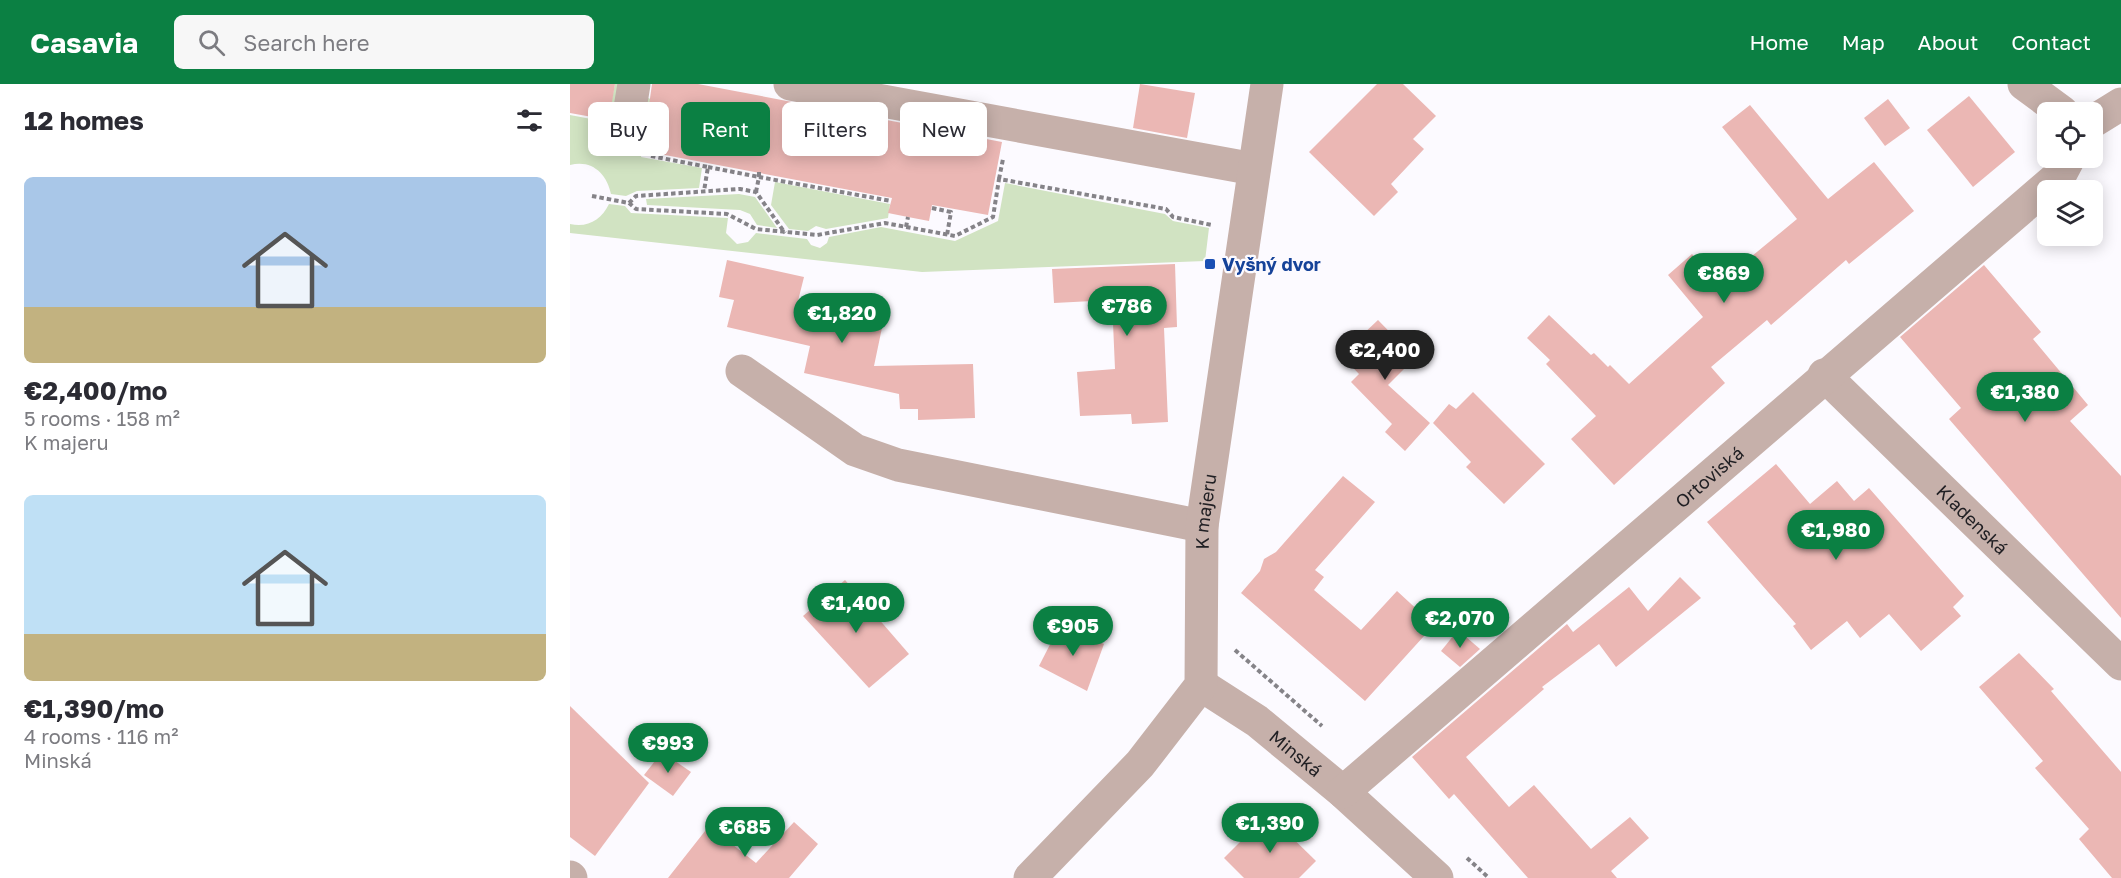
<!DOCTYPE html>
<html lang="en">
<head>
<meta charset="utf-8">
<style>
  :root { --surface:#fff; --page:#f7f7f7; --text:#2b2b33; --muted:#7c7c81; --accent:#0b8043 }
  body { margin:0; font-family:"Golos Text",sans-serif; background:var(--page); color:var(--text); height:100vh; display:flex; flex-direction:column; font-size:22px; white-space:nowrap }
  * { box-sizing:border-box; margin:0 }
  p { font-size:20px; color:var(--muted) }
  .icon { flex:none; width:33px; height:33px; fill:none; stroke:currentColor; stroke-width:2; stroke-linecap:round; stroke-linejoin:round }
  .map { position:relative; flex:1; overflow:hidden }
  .details { display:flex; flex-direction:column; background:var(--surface); width:570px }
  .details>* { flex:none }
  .hud { position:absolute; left:18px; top:18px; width:570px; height:54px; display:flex; gap:12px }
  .tools { position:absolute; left:1467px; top:18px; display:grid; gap:12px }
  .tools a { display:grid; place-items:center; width:66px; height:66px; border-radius:9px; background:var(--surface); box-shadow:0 3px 15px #0003; font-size:30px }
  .price { position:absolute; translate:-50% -51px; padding:0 14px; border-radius:21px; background:var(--accent); color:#fff; font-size:20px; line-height:39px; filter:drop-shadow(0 2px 3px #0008) }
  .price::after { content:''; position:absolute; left:50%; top:36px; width:18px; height:14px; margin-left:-9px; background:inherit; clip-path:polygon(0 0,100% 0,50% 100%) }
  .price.current { background:#222; color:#fff }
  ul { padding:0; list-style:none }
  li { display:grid; align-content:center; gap:12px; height:318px; padding:0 24px }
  li span { display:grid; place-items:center; height:186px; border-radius:9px; color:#555 }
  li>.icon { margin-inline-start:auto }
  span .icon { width:108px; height:108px; fill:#fffc; stroke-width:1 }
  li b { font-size:26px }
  h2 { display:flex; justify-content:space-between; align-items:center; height:72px; padding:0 24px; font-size:26px }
  .pill { padding:0 21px; border-radius:9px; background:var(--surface); box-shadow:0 3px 15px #0003; font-size:21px; line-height:54px }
  .pill.current { background:var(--accent); color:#fff }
  header { display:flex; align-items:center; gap:36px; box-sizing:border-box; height:84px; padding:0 30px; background:var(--accent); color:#fff }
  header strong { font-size:28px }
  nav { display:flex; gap:33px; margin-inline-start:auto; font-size:21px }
  .search { width:420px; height:54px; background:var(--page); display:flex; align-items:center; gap:15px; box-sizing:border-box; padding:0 21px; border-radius:9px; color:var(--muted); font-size:22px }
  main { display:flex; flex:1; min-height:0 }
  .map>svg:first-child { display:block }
  .green { fill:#d1e3c2 }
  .building { fill:#ebb7b4 }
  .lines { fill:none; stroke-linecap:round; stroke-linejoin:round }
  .path { stroke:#858388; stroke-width:4; stroke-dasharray:4.5 3; stroke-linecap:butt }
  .minor { stroke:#c6b0aa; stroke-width:33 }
  .transit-dot { fill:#1a4fb4; stroke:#fcfaff; stroke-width:2 }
  .labels { text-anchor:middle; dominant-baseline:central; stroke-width:4.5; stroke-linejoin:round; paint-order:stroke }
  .transit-label { font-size:18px; font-weight:bold; fill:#164399; stroke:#fcfaff; text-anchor:start }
  .street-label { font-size:18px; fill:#212024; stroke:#fcfaff }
</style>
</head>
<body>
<header>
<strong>Casavia</strong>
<div class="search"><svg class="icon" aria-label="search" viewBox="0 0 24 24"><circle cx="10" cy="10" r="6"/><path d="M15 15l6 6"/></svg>Search here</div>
<nav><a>Home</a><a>Map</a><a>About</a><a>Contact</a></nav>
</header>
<main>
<section class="details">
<h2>12 homes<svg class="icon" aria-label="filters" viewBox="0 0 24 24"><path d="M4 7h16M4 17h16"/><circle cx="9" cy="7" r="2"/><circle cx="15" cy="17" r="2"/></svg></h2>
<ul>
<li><span style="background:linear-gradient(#a9c7e8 70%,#c2b280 0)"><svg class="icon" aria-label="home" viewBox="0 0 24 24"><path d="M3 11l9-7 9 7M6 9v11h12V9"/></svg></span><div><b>€2,400/mo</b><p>5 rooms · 158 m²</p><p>K majeru</p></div></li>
<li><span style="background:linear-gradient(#bfe0f5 75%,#c2b280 0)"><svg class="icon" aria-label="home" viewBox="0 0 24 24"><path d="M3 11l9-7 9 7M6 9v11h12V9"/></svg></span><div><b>€1,390/mo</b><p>4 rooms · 116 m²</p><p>Minská</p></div></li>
</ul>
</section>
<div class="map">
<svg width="1551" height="794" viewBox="0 0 1551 794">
  <rect width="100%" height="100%" fill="#fcfaff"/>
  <g class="green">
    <path d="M45,0H53L82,16L71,73L132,84L129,104L67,107L56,112L41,110C37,90 22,75 0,81V31L37,38Z"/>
    <polygon points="205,98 320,120 318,134 256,145 246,142 238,147 219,145 201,121"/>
    <path d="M435,99L595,130L603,137L639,144L635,177L352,188L0,149V140C18,144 31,136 39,120L55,122L61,129L158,134L156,149L167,160L178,158L186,149L237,155L241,161L250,164L257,159L259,153L311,143L385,157L428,137Z"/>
    <polygon points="169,110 185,113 207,144 187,141 180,130 170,126 77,121 76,115"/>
  </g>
  <g class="building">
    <polygon points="0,0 45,0 39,36 0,29"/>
    <polygon points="82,0 128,0 432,58 418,131 362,121 359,137 338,133 318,129 322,114 79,68 83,45 76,43"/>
    <polygon points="570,0 625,9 617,54 563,44"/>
    <polygon points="807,0 833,0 866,32 843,55 854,65 821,100 828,108 804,132 739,68"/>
    <polygon points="1399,12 1445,68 1403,103 1357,46"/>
    <polygon points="1318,15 1340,44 1315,62 1294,34"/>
    <polygon points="1180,21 1258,115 1304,78 1344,127 1279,180 1276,176 1201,241 1197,236 1141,283 1155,299 1044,401 1001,355 1026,332 976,280 980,276 957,254 979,231 1021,271 1024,269 1038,283 1040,281 1059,300 1133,233 1098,191 1122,170 1148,200 1227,135 1152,43"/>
    <polygon points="157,176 234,193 227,221 313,239 304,282 403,280 405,334 348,336 348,325 330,325 329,310 234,289 240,262 157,243 164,216 149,213"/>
    <polygon points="605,180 607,243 594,244 598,338 562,340 561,330 510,332 507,288 545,285 542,216 484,219 482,185"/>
    <polygon points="1414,181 1471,248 1463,255 1518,321 1500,337 1551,392 1551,534 1379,335 1391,324 1330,253"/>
    <polygon points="808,236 845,274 818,301 860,339 835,367 815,348 822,340 781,298 789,290 771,271"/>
    <polygon points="903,308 975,380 934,420 896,383 901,378 863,339 879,320 886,325"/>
    <polygon points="1206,380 1240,420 1267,397 1284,417 1299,404 1394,512 1383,523 1391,532 1351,567 1319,530 1290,554 1277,537 1241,566 1223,542 1226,540 1137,438"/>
    <polygon points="773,392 805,418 745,486 754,493 744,506 791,546 827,507 864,541 795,617 671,509 690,487 694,475 706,468"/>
    <polygon points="1110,493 1131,514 1046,583 1029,560 972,603 974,605 896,673 939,723 964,701 1021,765 1060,733 1079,754 1041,787 1047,794 958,794 884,710 879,715 842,673 997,540 1003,548 1059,503 1078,527"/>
    <polygon points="275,496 339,570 299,604 233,532"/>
    <polygon points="491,539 534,560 517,607 469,582"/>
    <polygon points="888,546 910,565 890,583 871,567"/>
    <polygon points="1449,569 1484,605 1481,607 1551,688 1551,794 1542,794 1509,755 1519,745 1465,684 1473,677 1409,603"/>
    <polygon points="0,622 79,699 25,772 0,753"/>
    <polygon points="92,668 121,688 103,712 74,691"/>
    <polygon points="698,730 746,777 729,794 674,794 654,774"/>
    <polygon points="224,738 248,760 219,794 98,794 139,742 186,779"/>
  </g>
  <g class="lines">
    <g class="path">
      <polyline points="81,72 138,83 134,107"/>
      <polyline points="138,83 189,93 189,88"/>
      <polyline points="429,95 433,75"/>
      <polyline points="186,108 189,93 321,117"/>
      <polyline points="22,112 59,119 66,125 157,130 186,145 247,151 315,139 385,152 423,133 429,95 596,125 603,133 642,141"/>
      <polyline points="59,119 66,112 170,105 186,108 215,149"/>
      <polyline points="362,124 381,128 377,151"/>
      <polyline points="336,143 338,133"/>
      <polyline points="665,566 752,642"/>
      <polyline points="897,774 919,794"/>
    </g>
    <g class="minor">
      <polyline points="220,0 684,85"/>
      <polyline points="1454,0 1492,28"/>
      <polyline points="1522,38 1551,20"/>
      <polyline points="56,49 64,0"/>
      <polyline points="172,287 285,366 328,381 632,442"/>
      <path id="s1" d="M1254,291L1551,580"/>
      <path id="s2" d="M631,601L687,637L773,708L867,794"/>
      <path id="s3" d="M773,708L1490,91L1499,74"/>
      <polyline points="0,793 1,794"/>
      <path id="s4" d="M460,794L570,680L631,601L632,442L697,0"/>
    </g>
  </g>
  <rect class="transit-dot" x="634" y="174" width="12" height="12" rx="3"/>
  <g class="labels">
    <g class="transit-label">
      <text x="652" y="180">Vyšný dvor</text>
    </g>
    <g class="street-label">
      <text stroke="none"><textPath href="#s3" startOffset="483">Ortoviská</textPath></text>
      <text stroke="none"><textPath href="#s4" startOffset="432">K majeru</textPath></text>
      <text stroke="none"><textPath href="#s1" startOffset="207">Kladenská</textPath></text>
      <text stroke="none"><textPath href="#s2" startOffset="117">Minská</textPath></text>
    </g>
  </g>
</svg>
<div class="tools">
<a><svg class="icon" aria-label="locate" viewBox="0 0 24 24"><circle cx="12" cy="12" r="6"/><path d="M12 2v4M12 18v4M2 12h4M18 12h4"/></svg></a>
<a><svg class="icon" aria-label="layers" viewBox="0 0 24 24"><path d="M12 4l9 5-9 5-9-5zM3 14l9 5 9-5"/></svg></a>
</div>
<b class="price" style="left:1154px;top:220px">€869</b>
<b class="price" style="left:557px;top:253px">€786</b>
<b class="price" style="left:272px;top:260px">€1,820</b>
<b class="price current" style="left:815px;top:297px">€2,400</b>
<b class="price" style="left:1455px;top:339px">€1,380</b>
<b class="price" style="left:1266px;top:477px">€1,980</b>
<b class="price" style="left:286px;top:550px">€1,400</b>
<b class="price" style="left:890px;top:565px">€2,070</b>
<b class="price" style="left:503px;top:573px">€905</b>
<b class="price" style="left:98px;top:690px">€993</b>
<b class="price" style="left:700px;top:770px">€1,390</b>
<b class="price" style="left:175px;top:774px">€685</b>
<div class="hud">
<a class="pill">Buy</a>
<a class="pill current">Rent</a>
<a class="pill">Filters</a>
<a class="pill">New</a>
</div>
</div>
</main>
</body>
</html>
